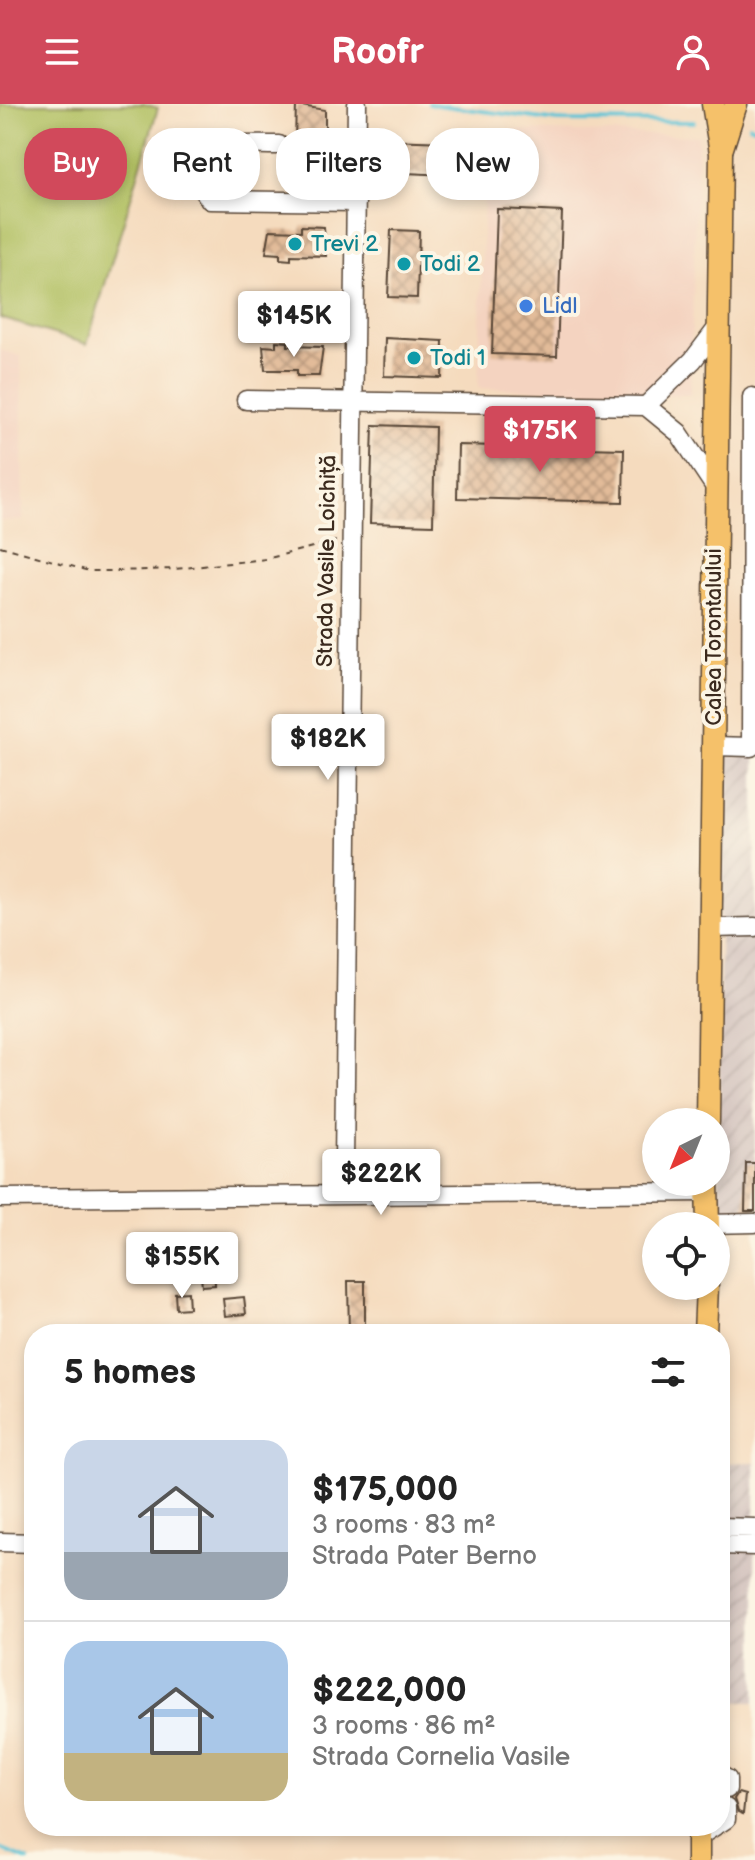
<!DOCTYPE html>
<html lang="en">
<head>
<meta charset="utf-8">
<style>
  :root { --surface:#fff; --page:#f6f6f6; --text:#222; --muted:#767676; --line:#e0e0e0; --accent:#d1495b }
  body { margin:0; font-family:"Balsamiq Sans",sans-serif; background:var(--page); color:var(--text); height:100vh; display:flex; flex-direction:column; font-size:30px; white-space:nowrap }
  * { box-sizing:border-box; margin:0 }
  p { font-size:26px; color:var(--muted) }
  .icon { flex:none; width:44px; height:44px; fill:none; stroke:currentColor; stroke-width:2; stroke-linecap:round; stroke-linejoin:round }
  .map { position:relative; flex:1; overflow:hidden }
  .panel { position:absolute; left:24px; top:1220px; width:706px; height:512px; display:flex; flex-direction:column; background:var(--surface); border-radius:32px; box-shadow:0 4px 12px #0003 }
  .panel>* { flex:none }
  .banner { position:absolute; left:24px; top:24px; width:708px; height:72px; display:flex; gap:16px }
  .needle { width:52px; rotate:223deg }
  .buttons { position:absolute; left:642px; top:1004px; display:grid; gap:16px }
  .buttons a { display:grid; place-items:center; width:88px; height:88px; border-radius:50%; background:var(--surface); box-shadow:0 4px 12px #0003; font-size:40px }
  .price { position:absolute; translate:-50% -68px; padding:0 18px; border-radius:8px; background:#fff; color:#222; font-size:26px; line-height:52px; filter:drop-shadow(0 2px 4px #0008) }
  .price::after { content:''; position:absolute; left:50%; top:48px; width:24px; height:18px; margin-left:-12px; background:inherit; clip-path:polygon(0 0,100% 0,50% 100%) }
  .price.active { background:var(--accent); color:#fff }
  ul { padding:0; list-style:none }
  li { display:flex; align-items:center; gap:24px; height:200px; padding:0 40px }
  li+li { border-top:2px solid var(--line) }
  li span { display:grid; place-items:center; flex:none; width:224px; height:160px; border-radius:24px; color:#555 }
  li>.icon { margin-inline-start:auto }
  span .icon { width:96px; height:96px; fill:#fffc; stroke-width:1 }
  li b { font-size:34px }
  h2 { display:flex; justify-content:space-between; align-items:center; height:96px; padding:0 40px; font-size:34px }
  .pill { padding:0 28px; border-radius:32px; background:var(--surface); box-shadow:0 4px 12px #0003; font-size:28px; line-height:72px }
  .pill.active { background:var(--accent); color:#fff }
  header { display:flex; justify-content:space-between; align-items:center; height:104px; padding:0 40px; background:var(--accent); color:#fff; font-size:36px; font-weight:700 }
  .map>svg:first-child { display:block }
  .built { fill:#f4d3c0 }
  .industrial { fill:url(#industrial-furrows) }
  .pitch { fill:#b1c062; stroke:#767540; stroke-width:2 }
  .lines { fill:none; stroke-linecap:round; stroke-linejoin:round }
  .stream { stroke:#5ac3d6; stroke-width:4 }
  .building { fill:url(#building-cross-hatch) }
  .minor-casing { stroke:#574536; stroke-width:21 }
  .major-casing { stroke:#574536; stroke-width:25 }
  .path { stroke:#574536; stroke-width:2; stroke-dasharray:6 6; stroke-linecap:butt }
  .minor { stroke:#fff; stroke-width:18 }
  .major { stroke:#f5c16b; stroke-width:22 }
  .culture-dot { fill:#0f9aa8; stroke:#fcf5e5; stroke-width:3 }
  .shop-dot { fill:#3f7fe0; stroke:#fcf5e5; stroke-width:3 }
  .labels { text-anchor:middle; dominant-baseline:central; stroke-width:8; stroke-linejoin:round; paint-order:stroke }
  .culture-label { font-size:22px; fill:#0d838f; stroke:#fcf5e5; text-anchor:start }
  .shop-label { font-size:22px; fill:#366cbe; stroke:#fcf5e5; text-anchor:start }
  .street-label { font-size:22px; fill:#3b2a1e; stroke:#fcf5e5 }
</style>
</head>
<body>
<header><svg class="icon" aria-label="menu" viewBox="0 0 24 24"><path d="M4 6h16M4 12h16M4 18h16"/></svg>Roofr<svg class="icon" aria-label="person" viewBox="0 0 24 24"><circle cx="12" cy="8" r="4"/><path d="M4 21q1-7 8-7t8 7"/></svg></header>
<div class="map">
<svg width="755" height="1756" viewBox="0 0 755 1756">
  <defs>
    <pattern id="industrial-furrows" width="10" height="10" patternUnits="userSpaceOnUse" patternTransform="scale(2)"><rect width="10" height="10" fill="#d0c0bc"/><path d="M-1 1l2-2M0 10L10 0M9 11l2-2" fill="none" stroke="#b4a5a1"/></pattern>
    <pattern id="building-cross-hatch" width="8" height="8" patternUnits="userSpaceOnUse" patternTransform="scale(2)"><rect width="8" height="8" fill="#e2bb99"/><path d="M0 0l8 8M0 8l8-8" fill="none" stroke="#b8987c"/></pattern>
  </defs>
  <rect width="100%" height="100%" fill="#fcf5e5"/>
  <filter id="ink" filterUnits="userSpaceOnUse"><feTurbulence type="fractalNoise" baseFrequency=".0125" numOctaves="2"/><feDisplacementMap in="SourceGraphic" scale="16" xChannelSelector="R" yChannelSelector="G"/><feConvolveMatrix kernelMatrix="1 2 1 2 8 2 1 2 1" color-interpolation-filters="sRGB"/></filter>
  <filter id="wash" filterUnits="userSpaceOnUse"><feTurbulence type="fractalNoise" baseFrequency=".006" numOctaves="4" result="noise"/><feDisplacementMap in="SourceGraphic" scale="32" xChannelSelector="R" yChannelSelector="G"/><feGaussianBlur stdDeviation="1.8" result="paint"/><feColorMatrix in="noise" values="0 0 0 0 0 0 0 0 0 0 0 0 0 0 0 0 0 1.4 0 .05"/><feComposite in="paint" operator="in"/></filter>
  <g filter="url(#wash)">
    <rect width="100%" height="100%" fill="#f5dbbe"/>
    <g class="built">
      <polygon points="486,25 698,32 690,291 478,284"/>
      <polygon points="0,246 21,252 23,416 0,417"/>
    </g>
    <g class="industrial">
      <polygon points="721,652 755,652 755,1113 719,1114"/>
      <polygon points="755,1358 755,1598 720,1598 720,1359"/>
    </g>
    <polygon class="pitch" points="0,0 144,0 158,4 87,240 0,214"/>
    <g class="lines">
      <g class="stream">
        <polyline points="429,0 558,17 694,18"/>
        <polyline points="749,21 755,23"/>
        <polyline points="0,1745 28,1756"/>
      </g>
    </g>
    <g id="blocks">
      <g class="building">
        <polygon points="296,1 325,6 325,28 319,28 318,59 295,62 295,48 290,48 290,36 295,36"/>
        <polygon points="386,36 448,38 447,71 385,68"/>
        <polygon points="497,105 562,108 557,252 492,250"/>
        <polygon points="301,122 324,123 326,152 291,151 291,156 280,155 280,150 266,149 270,126 301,127"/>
        <polygon points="391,126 419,127 417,194 388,193"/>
        <polygon points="385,234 443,237 442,274 384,272"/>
        <polygon points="276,237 288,238 288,242 323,243 319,272 297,272 297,266 265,266 263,242 276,243"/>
        <polygon points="373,321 435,323 433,421 370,419"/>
        <polygon points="458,341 624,345 623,398 457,394"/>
        <polygon points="746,1059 755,1059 755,1107 745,1107"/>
        <polygon points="200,1160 214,1160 215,1181 202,1182"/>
        <polygon points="348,1177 365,1177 365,1230 349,1230"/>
        <polygon points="188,1188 189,1204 176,1205 175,1189"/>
        <polygon points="244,1193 246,1210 225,1212 223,1195"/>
        <polygon points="738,1689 745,1691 743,1710 738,1708 734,1695"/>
      </g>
    </g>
  </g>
  <g filter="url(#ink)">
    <use href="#blocks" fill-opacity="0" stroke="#574536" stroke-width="2"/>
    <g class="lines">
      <g class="minor-casing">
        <g id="minor">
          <path d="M279,41C241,41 168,35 210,96L356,98"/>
          <polyline points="246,296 646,302 679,329 715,383"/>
          <polyline points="646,302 693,256 718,223"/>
          <polyline points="713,642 751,643 752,293"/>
          <polyline points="711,824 755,823"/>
          <polyline points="344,1059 357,0"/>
          <polyline points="0,1094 707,1088"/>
          <polyline points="708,1120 755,1119"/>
          <polyline points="720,1423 755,1424"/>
          <polyline points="0,1438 34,1439"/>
          <polyline points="720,1441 755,1442"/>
          <polyline points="720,1671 727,1675 727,1685"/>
          <polyline points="720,1719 726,1715 726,1704"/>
          <polyline points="698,1733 715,1722"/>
        </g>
      </g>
      <g class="major-casing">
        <g id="major">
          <polyline points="722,44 736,0"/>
          <polyline points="708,1018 721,49 713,0"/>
          <polyline points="707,1078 708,1122"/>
          <polyline points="705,1230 707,1182"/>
          <polyline points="698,1722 698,1756"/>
        </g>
      </g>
      <polyline class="path" points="0,442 89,467 117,467 175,465 266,455 336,437"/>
      <use href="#minor" class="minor"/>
      <use href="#major" class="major"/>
    </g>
  </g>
  <g class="culture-dot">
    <circle cx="295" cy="140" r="8"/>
    <circle cx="404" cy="160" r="8"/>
    <circle cx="414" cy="254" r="8"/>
  </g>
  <circle class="shop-dot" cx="526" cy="202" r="8"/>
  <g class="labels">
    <g class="culture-label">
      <text x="311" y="140">Trevi 2</text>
      <text x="420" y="160">Todi 2</text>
      <text x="430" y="254">Todi 1</text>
    </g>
    <g class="shop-label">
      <text x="542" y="202">Lidl</text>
    </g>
    <g class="street-label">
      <text transform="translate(327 457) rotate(-89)">Strada Vasile Loichiță</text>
      <text transform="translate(714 533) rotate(-90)">Calea Torontalului</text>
    </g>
  </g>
</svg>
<div class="buttons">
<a><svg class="needle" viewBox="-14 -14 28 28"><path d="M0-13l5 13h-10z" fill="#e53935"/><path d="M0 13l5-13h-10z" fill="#767676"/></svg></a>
<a><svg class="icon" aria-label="locate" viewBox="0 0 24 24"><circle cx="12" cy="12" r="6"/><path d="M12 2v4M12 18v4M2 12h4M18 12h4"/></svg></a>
</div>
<b class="price" style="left:294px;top:255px">$145K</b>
<b class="price active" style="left:540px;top:370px">$175K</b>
<b class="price" style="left:328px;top:678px">$182K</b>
<b class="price" style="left:381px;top:1113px">$222K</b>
<b class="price" style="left:182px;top:1196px">$155K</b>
<div class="banner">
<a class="pill active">Buy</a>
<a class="pill">Rent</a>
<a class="pill">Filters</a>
<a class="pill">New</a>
</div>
<section class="panel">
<h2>5 homes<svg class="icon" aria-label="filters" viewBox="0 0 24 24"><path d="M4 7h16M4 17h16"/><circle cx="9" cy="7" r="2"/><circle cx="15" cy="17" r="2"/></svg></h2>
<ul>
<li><span style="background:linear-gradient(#c9d6e8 70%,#9aa5b1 0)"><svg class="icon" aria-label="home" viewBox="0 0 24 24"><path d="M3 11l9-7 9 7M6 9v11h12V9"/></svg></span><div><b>$175,000</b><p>3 rooms · 83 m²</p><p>Strada Pater Berno</p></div></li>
<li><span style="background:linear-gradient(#a9c7e8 70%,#c2b280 0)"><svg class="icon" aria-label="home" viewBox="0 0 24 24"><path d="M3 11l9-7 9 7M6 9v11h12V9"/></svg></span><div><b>$222,000</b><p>3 rooms · 86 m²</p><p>Strada Cornelia Vasile</p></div></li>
</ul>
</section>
</div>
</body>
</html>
